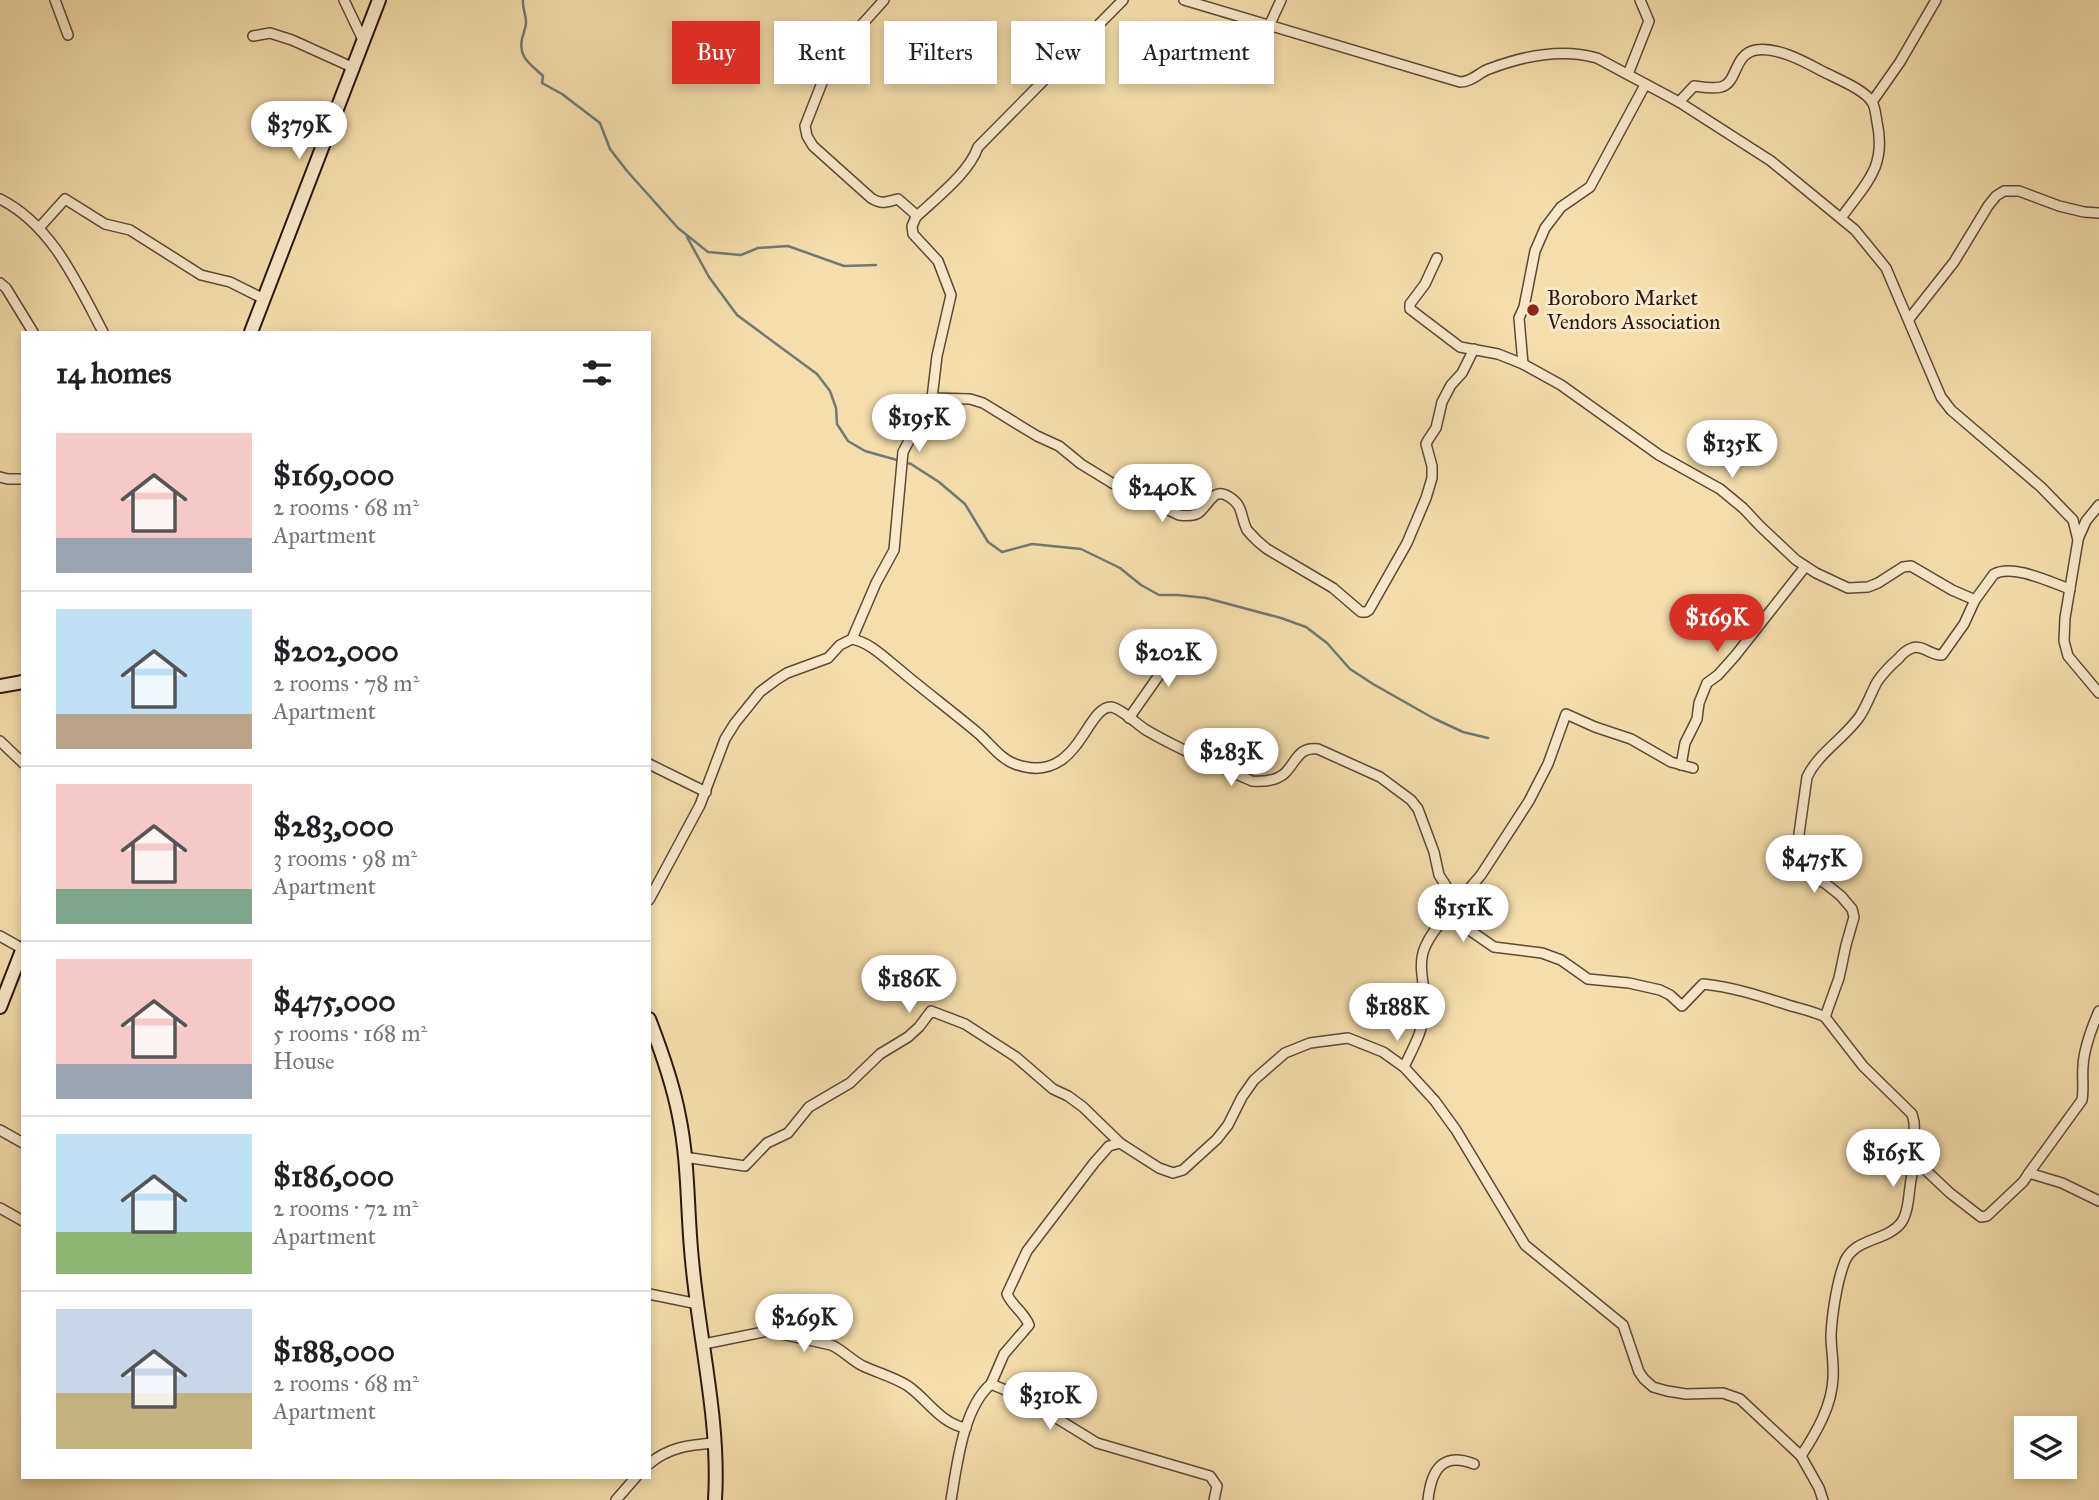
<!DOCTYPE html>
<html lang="en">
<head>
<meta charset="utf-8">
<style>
  :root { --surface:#fff; --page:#f2f2f2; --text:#202124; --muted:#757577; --line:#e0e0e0; --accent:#d93025 }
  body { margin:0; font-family:"IM FELL Great Primer",serif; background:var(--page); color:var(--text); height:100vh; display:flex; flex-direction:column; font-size:26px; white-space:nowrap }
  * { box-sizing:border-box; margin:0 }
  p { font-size:23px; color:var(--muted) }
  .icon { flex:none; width:38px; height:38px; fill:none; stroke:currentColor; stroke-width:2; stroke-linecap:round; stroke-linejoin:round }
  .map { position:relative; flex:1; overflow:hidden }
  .drawer { position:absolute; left:21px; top:331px; width:630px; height:1148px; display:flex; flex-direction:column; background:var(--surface); border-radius:0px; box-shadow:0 4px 10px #0003 }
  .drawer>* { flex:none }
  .top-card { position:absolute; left:672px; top:21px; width:665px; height:63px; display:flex; gap:14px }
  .controls { position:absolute; left:2014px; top:1416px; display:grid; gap:14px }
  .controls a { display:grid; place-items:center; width:63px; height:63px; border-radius:0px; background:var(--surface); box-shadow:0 4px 10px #0003; font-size:35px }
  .price { position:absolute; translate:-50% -60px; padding:0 16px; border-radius:24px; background:#fff; color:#222; font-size:23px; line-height:46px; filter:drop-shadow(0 2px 4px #0008) }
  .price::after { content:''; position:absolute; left:50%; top:42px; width:21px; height:16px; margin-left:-10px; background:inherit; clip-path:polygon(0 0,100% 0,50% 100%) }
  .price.current { background:var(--accent); color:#fff }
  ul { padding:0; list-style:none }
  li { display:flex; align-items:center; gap:21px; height:175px; padding:0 35px }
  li+li { border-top:2px solid var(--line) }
  li span { display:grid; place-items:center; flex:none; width:196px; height:140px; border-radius:0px; color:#555 }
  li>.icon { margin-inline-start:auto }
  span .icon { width:84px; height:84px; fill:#fffc; stroke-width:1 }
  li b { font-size:30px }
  h2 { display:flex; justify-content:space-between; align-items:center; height:84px; padding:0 35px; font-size:30px }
  .tag { padding:0 24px; border-radius:0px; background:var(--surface); box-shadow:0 4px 10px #0003; font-size:24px; line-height:63px }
  .tag.current { background:var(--accent); color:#fff }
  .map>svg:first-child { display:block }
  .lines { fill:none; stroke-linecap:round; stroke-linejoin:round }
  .stream { stroke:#6f7a71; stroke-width:2.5 }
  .street-casing { stroke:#5b4a37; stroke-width:12 }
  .secondary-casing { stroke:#281810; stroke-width:16 }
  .street { stroke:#f8eac9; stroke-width:9 }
  .secondary { stroke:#f8eac9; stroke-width:12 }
  .poi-dot { fill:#8f2418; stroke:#f8eac9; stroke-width:2.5 }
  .labels { text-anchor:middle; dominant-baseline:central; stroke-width:6; stroke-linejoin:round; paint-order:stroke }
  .poi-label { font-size:21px; fill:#281810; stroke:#f8eac9; text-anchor:start }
</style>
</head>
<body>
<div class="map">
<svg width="2099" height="1500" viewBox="0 0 2099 1500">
  <rect width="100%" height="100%" fill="#f4dfac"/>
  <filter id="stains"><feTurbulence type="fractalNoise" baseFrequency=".00286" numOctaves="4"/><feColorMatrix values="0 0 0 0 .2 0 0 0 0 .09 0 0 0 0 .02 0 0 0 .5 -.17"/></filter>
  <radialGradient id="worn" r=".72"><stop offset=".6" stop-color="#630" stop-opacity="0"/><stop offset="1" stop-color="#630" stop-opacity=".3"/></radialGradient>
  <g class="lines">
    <g class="stream">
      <path d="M523,0C522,8 526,14 526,22C526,28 523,34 522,39C518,58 531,64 543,76L542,83L562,94L600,123L610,149L627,171L678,228L708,252L741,255L758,248L788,246L844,266L876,265"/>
      <polyline points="687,237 709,277 737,315 817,374 830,391 836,408 837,424 848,441 865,451 911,464 939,482 965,504 988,542 1002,552 1032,544 1081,549 1120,568 1141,585 1159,595 1178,595 1206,598 1281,618 1306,627 1327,643 1350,669 1373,684 1433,718 1463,732 1488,738"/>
    </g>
    <g class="street-casing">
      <g id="street">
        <polyline points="55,0 68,35"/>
        <polyline points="344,0 364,42"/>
        <path d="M884,0L839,50L827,70L805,126L807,136L813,146L871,198C882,205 886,202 898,199L914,213L916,217"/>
        <path d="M1184,0L1460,82C1472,82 1478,73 1489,69C1523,56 1562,48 1597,58L1679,102L1771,161L1855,230L1886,268L1941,397L1951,410L2041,487L2073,520L2078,540L2065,618L2064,641L2068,656L2099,693"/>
        <polyline points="1269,26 1281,0"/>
        <polyline points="253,36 270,33 292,40 354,68"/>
        <polyline points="1628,74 1649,21 1640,0"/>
        <path d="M1679,102L1694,86C1702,87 1712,89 1721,87C1738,83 1733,54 1756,50C1778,47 1803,61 1822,71C1835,78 1864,89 1872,102C1875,106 1876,116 1877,122C1887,168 1865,184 1841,218"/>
        <polyline points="1872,102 1900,62 1936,0"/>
        <path d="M0,199C52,225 77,283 103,332"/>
        <polyline points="39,228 65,199 105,224 130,230 201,275 230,282 262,298"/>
        <path d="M1437,258L1425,284L1410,304V309L1460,347L1498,354L1523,364L1561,385L1659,455L1720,489L1743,508L1760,526L1796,560L1816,573L1848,588L1868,587L1878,583L1903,567L1911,566L1952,590L1975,600L1994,574C2014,564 2049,582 2070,589"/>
        <polyline points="0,283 6,288 33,332"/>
        <polyline points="1909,319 1954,262 1988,206 1996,196 2004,191 2019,191 2059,206 2084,212 2099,213"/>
        <polyline points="1523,364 1519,318 1524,307 1535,251 1545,228 1561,207 1590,187 1645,85"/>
        <path d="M932,398L970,399L983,403L1037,436L1059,446L1081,464L1112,483L1179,515C1203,518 1200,509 1214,496C1223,489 1237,501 1240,509C1243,517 1243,522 1247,530C1253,537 1259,543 1267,549L1333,588L1361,612H1366L1369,610L1407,543L1426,498L1432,478V466L1426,444L1428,440L1436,428L1442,402L1451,385L1462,373L1474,349"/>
        <polyline points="0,477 8,479 23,479"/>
        <polyline points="2078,539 2086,521 2099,505"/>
        <path d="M1975,600L1964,624L1942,655C1931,656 1922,644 1912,648C1907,650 1902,654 1899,658C1891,665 1883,673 1877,682C1871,693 1867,705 1860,716C1845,738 1819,752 1807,777L1797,848L1801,868L1804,873L1826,884L1841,896L1852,909L1854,917L1846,945L1839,978L1825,1017L1863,1066L1912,1114L1914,1122L1916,1161L1950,1193L1981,1217L1987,1216L2023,1182L2029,1173L2062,1183L2099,1201"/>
        <path d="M852,639C871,643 885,658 900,670C926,692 953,712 979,734C990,744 1001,759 1015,764C1078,787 1085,707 1111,707C1120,708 1137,724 1146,730C1180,750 1216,765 1252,781C1263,782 1275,781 1284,774C1296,763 1298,746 1318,749L1380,777L1411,800L1418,809L1434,852L1439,875L1457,903C1446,917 1432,930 1425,947C1416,968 1427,989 1425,1011C1423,1031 1412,1050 1404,1067"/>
        <polyline points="1129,718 1183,641"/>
        <polyline points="0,741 23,763"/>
        <polyline points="649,764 706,792"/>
        <polyline points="1681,765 1685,743 1697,719 1699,703 1707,683 1718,675 1735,656 1805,567"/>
        <path d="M649,900L700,805L725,739L735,723L760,692L776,680L787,673L828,658L840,645L852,639L876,583L894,550L903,452L932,398L937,356L951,295L938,261L913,234L912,226L916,217C936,198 969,173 978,147L1123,0"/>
        <polyline points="1457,903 1481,875 1529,801 1548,764 1566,714 1595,727 1631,739 1671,762 1693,768"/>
        <path d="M1445,918L1465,927L1494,947L1542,953L1561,960L1588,979L1629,983L1660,990L1670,995L1682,1006L1703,984C1733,987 1760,996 1788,1005C1801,1009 1813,1011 1825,1017"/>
        <polyline points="0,936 23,949"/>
        <polyline points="0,1130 23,1143"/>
        <polyline points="684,1157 745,1166 767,1143 788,1133 809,1107 850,1083 880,1054 908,1037 919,1027 931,1011 965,1024 1016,1057 1053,1089 1068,1096 1083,1107 1120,1143"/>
        <path d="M2029,1173L2082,1100C2084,1089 2082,1078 2083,1066C2084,1048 2092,1027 2099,1011"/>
        <polyline points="0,1208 23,1221"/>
        <polyline points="649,1294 698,1304"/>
        <path d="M704,1344L768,1331L831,1345C843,1350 851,1360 863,1366C878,1373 894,1377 908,1386C928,1400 940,1423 966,1428"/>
        <path d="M991,1384L1004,1354L1029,1325C1024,1312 1012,1306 1007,1294L1027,1251L1094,1163L1109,1146L1120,1143L1159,1168L1173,1173L1183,1170L1217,1139L1228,1125L1242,1097L1254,1080L1285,1053L1310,1043L1348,1038L1383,1052L1404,1067L1435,1101L1456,1130L1525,1245L1623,1325L1639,1372L1644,1379L1653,1387L1667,1391L1686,1394L1723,1393L1740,1399L1801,1456L1819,1488L1823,1500"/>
        <path d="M1801,1456C1816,1433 1832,1406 1833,1378C1834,1363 1831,1349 1831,1335C1832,1314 1837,1281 1845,1261C1855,1238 1887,1241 1901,1223C1912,1207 1907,1180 1916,1161"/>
        <path d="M649,1464C669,1447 689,1445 714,1443"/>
        <polyline points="616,1500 636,1477"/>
        <path d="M951,1500C957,1465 963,1408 991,1384L1022,1397L1097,1443L1210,1476L1217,1486L1214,1500"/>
        <path d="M1428,1500C1431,1471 1442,1451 1474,1464"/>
      </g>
    </g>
    <g class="secondary-casing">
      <g id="secondary">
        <polyline points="251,332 379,0"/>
        <polyline points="0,686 23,682"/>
        <polyline points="0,1007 23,948"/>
        <path d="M649,1019C661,1050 673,1084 679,1116C689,1164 687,1213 692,1260C699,1340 720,1420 715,1500"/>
      </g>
    </g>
    <use href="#street" class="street"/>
    <use href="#secondary" class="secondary"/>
  </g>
  <circle class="poi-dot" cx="1533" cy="310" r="7"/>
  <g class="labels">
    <g class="poi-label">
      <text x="1547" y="298">Boroboro Market<tspan x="1547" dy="24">Vendors Association</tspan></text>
    </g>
  </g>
  <rect width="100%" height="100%" filter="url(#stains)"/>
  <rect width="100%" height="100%" fill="url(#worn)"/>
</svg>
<div class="controls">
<a><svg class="icon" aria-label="layers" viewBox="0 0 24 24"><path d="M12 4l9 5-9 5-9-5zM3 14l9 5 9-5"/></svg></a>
</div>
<b class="price" style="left:299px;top:161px">$379K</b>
<b class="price" style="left:919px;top:454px">$195K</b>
<b class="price" style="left:1732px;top:480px">$135K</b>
<b class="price" style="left:1162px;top:524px">$240K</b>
<b class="price current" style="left:1717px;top:654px">$169K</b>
<b class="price" style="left:1168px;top:689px">$202K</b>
<b class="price" style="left:1231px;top:788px">$283K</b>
<b class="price" style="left:1814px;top:895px">$475K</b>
<b class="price" style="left:1463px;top:944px">$151K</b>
<b class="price" style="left:909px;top:1015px">$186K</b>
<b class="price" style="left:1397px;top:1043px">$188K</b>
<b class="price" style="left:1893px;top:1189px">$165K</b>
<b class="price" style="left:804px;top:1354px">$269K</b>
<b class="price" style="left:1050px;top:1432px">$310K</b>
<div class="top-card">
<a class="tag current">Buy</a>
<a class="tag">Rent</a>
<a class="tag">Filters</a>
<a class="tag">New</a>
<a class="tag">Apartment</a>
</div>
<section class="drawer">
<h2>14 homes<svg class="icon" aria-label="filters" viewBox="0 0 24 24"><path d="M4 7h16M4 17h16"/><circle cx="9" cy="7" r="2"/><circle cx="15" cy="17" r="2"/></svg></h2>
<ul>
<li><span style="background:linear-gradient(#f6c9c9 75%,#9aa5b1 0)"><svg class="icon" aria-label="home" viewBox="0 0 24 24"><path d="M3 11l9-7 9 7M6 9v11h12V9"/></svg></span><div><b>$169,000</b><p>2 rooms · 68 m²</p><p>Apartment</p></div></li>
<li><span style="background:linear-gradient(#bfe0f5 75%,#b9a48a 0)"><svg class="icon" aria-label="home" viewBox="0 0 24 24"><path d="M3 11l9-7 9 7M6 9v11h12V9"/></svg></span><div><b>$202,000</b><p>2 rooms · 78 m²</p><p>Apartment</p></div></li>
<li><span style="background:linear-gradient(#f6c9c9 75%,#7fa58c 0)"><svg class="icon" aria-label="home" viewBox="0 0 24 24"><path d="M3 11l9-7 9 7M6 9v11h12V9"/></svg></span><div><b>$283,000</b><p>3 rooms · 98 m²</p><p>Apartment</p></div></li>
<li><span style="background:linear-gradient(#f6c9c9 75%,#9aa5b1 0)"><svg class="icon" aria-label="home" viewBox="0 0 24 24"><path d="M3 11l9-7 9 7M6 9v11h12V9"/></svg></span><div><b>$475,000</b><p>5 rooms · 168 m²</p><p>House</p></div></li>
<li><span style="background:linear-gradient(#bfe0f5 70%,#8fb573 0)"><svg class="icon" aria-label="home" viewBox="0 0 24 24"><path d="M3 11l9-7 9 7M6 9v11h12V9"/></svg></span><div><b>$186,000</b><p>2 rooms · 72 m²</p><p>Apartment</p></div></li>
<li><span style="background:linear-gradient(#c9d6e8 60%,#c2b280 0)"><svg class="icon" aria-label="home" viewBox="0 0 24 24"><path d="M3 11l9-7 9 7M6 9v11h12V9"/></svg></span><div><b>$188,000</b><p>2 rooms · 68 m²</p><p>Apartment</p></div></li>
</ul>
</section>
</div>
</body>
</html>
